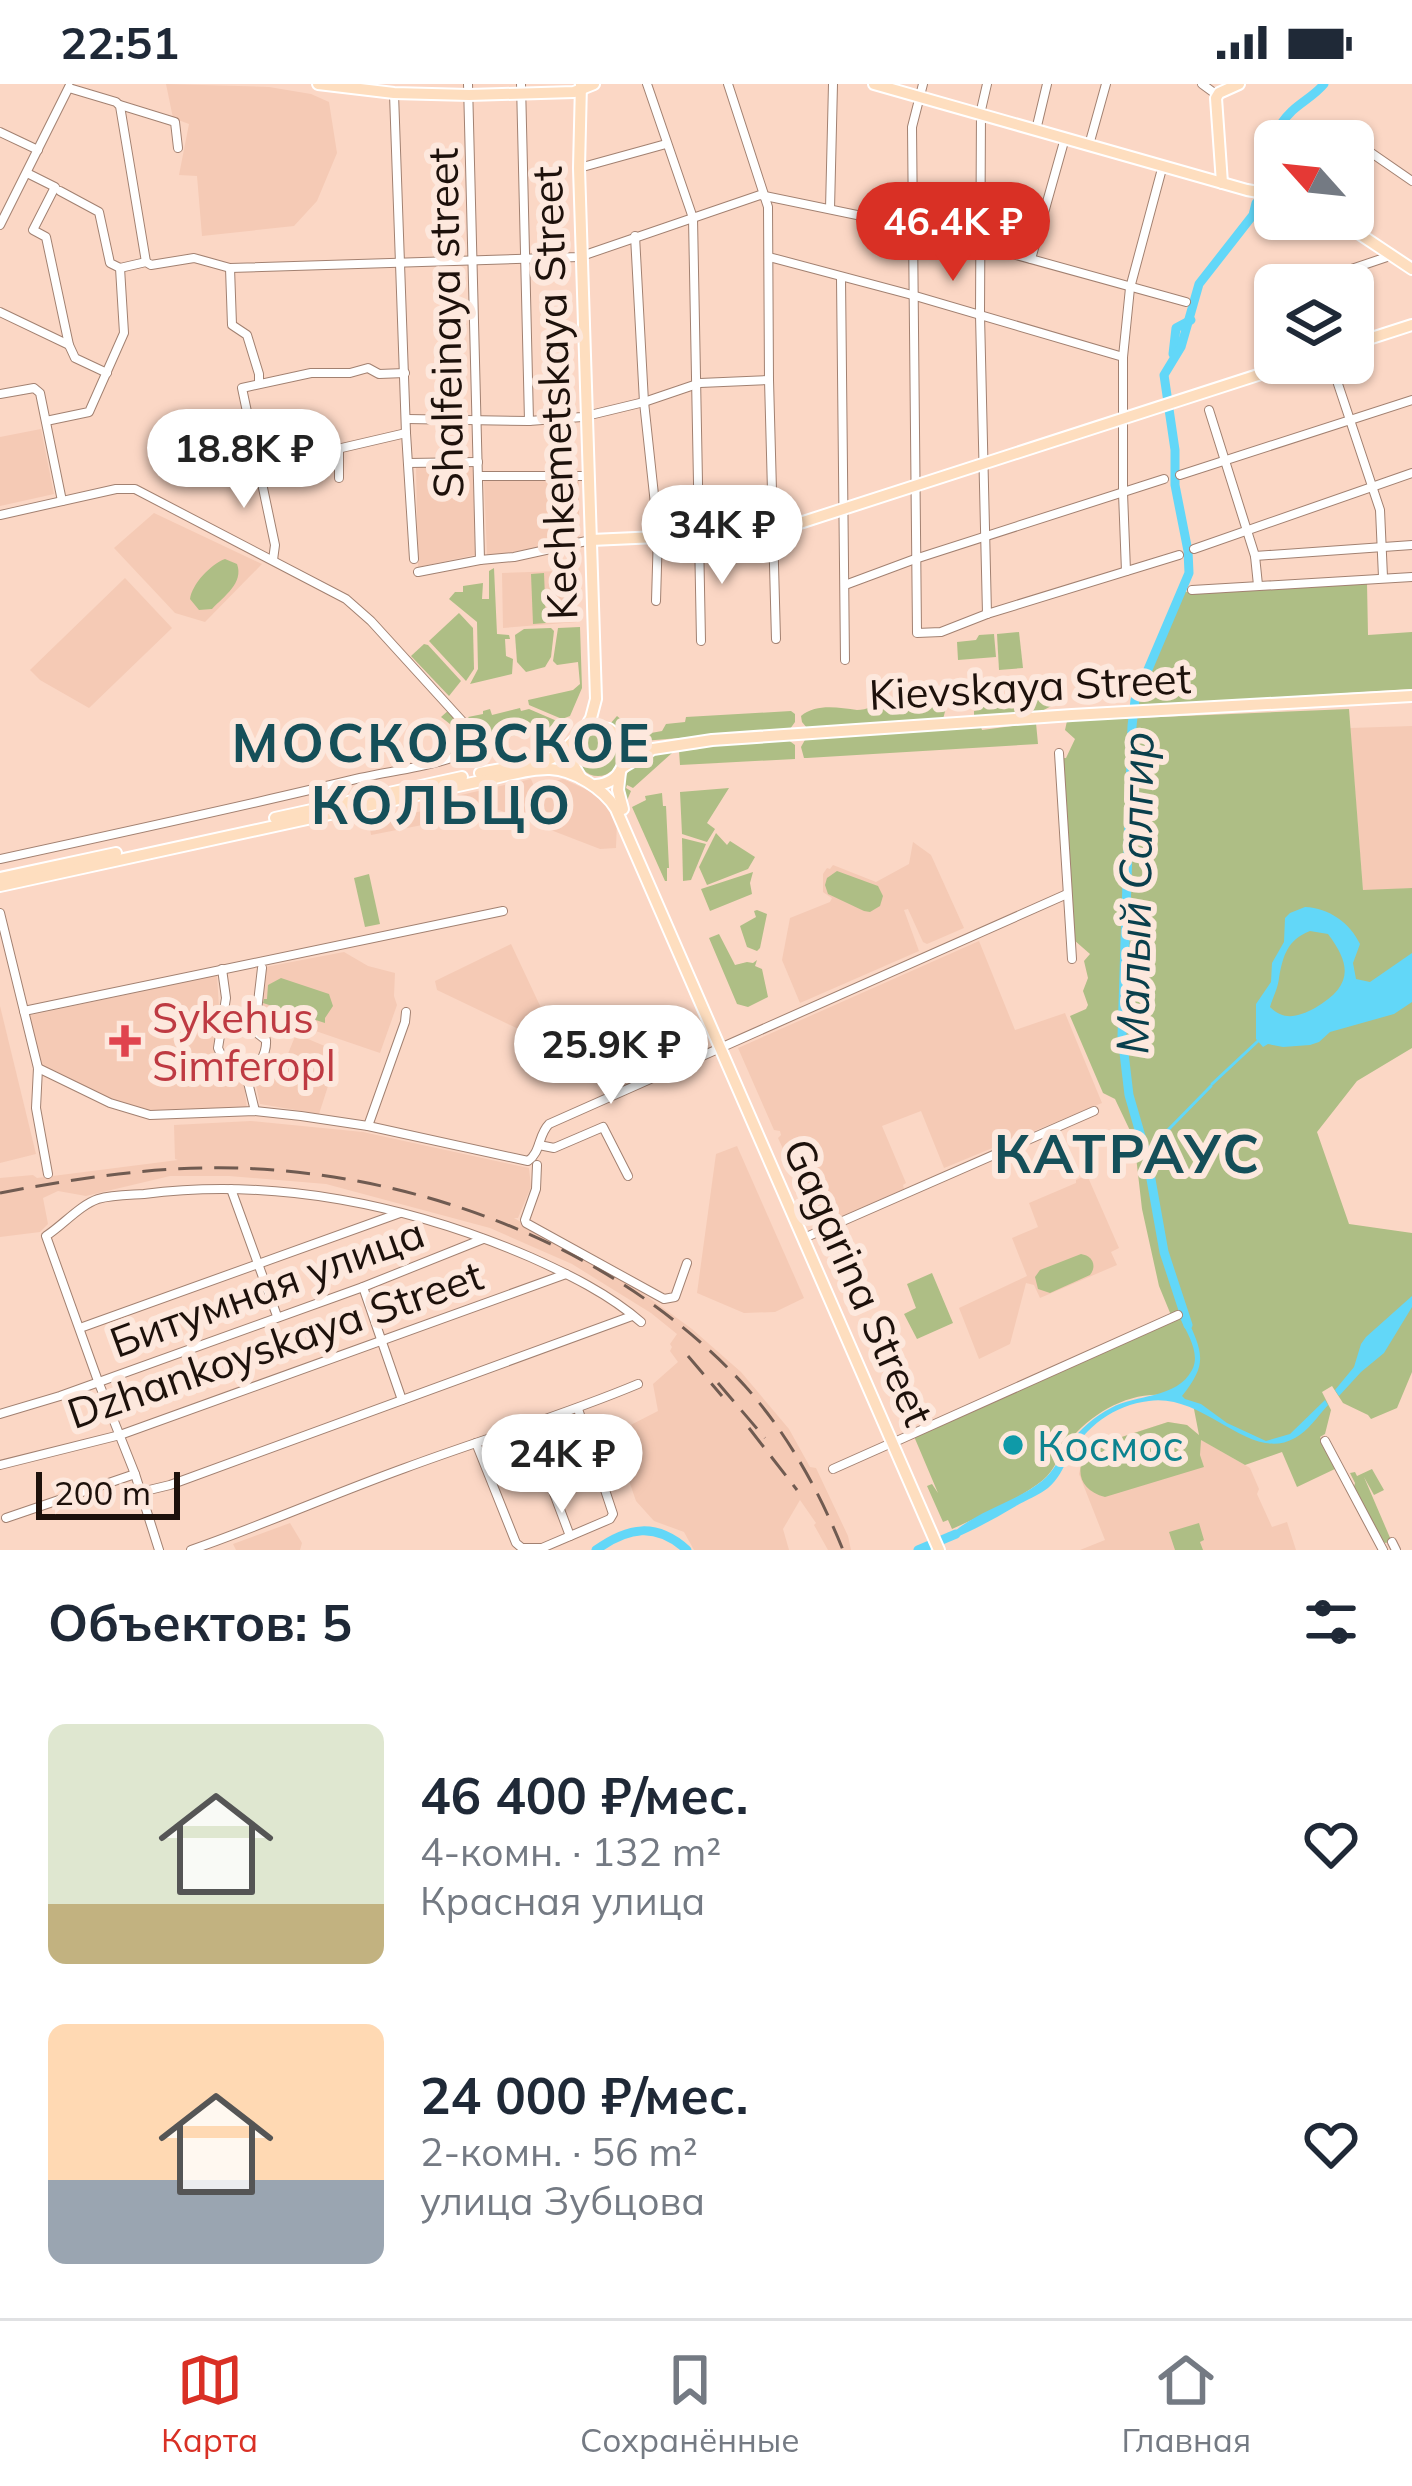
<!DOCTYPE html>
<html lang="ru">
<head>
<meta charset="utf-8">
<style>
  :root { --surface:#fff; --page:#f2f2f3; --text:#1f2937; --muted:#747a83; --line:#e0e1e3; --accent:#d93025 }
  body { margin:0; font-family:Mulish,sans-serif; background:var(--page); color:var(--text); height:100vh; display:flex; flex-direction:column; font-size:45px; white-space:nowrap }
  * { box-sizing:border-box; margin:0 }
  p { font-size:39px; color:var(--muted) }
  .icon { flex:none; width:66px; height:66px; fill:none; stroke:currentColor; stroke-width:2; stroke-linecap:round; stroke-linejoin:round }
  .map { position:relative; height:1466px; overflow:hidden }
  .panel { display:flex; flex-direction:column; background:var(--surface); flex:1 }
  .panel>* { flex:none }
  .needle { width:78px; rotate:297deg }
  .buttons { position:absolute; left:1254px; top:36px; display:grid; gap:24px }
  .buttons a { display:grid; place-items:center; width:120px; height:120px; border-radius:18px; background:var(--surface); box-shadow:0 3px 9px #0004; font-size:60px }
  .scale { position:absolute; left:36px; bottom:30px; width:144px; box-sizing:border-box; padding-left:12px; border:6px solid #1d110b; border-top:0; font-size:33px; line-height:42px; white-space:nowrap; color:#1d110b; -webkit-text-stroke:9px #fde8dd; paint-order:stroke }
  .price { position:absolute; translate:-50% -102px; padding:0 27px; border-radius:42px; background:#fff; color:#222; font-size:39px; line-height:78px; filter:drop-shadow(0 3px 6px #0008) }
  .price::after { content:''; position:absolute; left:50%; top:72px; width:36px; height:27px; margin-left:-18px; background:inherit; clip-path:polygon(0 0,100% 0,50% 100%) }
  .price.active { background:var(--accent); color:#fff }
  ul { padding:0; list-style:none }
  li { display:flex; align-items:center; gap:36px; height:300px; padding:0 48px }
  li span { display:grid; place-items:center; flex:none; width:336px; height:240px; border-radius:18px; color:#555 }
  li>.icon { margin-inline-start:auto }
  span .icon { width:144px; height:144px; fill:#fffc; stroke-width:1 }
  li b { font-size:51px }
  h2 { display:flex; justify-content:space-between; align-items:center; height:144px; padding:0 48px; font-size:51px }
  .status { display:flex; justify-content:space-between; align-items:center; height:84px; padding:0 60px; background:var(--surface); direction:ltr }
  .status svg { height:33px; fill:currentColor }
  .menu { display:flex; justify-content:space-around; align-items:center; height:168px; border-top:3px solid var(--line); background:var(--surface); font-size:33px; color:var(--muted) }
  .menu a { display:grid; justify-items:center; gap:6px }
  .menu .active { color:var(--accent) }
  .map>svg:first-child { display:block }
  .built { fill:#f5cab5 }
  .green { fill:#aebe85 }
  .water { fill:#62d7f8; fill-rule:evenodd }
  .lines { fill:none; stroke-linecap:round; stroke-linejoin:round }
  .stream { stroke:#62d7f8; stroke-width:3 }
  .river { stroke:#62d7f8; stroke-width:9 }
  .minor-casing { stroke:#a28171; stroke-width:10 }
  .major-casing { stroke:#fff; stroke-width:14 }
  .minor { stroke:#fff; stroke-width:8 }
  .major { stroke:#fedebf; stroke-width:10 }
  .rail { stroke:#705b51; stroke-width:3; stroke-dasharray:24 12; stroke-linecap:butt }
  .health-dot { fill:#e0444e; stroke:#fde8dd; stroke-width:4.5 }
  .culture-dot { fill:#0f9aa8; stroke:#fde8dd; stroke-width:4.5 }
  .labels { text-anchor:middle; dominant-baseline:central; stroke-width:12; stroke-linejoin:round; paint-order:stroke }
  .street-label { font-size:42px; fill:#1d110b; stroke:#fde8dd }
  .health-label { font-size:42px; fill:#be3a42; stroke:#fde8dd; text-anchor:start }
  .culture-label { font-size:42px; fill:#0d838f; stroke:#fde8dd; text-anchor:start }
  .water-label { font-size:45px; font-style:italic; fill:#0a404d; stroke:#fde8dd }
  .district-label { font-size:54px; font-weight:bold; letter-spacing:3px; fill:#154f59; stroke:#fde8dd }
</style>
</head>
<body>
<div class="status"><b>22:51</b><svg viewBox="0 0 49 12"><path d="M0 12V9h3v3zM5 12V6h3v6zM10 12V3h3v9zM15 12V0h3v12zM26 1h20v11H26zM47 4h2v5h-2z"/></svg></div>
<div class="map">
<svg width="1412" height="1466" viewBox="0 0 1412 1466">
  <rect width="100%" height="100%" fill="#fbd7c5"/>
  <g class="built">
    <polygon points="166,0 269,3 311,10 329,18 337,69 317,117 294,142 202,152 197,92 179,91 189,40 173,34"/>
    <polygon points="41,345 54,410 0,422 0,353"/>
    <polygon points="473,382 475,471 418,483 416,383"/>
    <polygon points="484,397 579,397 579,457 487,472"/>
    <polygon points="154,429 262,480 205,538 175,529 114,464"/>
    <polygon points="560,487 561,493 577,493 577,538 503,544 502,489"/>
    <polygon points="125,494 172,544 89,624 40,596 30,586"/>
    <polygon points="1412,642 1412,804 1363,807 1350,644"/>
    <polygon points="531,695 534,702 563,695 603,713 617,736 616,764 600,765 499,726 371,751 369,738 437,724 439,716"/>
    <polygon points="913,758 931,771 964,844 927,860 923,858 908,825 904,826 919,867 800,919 782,876 790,834 830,818 832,814 823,808 823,790 827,784 830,785 833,781 876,798 909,780"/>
    <polygon points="979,857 1015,946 1065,929 1102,1019 944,1084 921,1027 882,1042 906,1099 903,1101 904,1105 841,1133 838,1128 815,1138 800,1105 808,1098 802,1083 791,1082 778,1054 781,1051 780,1047 774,1046 738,964"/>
    <polygon points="511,860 550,943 531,951 437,906 435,897"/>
    <polygon points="344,868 368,882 395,889 394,912 397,921 380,969 260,928 265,883"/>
    <polygon points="217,891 220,940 213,973 244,999 247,1025 151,1029 109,1015 41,981 27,932"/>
    <polygon points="0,922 36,1070 0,1079"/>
    <polygon points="296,950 339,968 319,1030 260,1020 254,992 279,992"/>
    <polygon points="251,1037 363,1048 529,1084 531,1103 518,1134 514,1134 634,1203 692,1245 741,1288 789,1345 810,1383 816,1384 848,1452 851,1466 828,1466 814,1441 816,1439 800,1416 783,1445 789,1466 694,1466 684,1448 654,1437 636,1417 613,1350 658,1327 653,1300 678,1278 670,1267 672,1263 670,1260 677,1250 651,1229 572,1180 490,1144 326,1100 229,1092 170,1092 86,1112 58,1107 43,1114 48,1140 40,1148 0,1153 0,1094 33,1091 37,1094 178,1076 175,1075 174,1041"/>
    <polygon points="737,1062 804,1214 775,1228 744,1229 697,1209 716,1070"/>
    <polygon points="1087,1091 1119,1164 1111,1168 1117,1181 1040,1214 1034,1201 1026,1199 1010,1260 979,1275 959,1224 1027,1192 1012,1154 1038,1143 1029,1119 1076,1099 1076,1096"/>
    <polygon points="1168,1338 1187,1341 1200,1355 1250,1384 1259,1405 1257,1410 1272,1443 1287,1438 1296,1466 1080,1466 1105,1456 1079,1390 1083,1372 1099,1360"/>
    <polygon points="290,1439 302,1459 300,1466 236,1466 233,1460"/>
  </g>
  <g class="green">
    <path d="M225,475L237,480C244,499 224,512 212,525L199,526L190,515C192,500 211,480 225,475Z"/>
    <polygon points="494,484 497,550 509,551 510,555 505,555 506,572 513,575 512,590 470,600 478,585 477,538 449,515 455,508 463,508 463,502 483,499 482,515 489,515 489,487"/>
    <polygon points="544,489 546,539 533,540 531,490"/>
    <polygon points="1367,499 1368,551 1412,548 1412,605 1136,622 1136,617 1182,508"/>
    <polygon points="459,529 473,544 474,585 466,597 429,557"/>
    <polygon points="580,543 582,604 570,632 562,635 529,621 528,616 573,606 580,600 578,578 557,581 553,577 558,544"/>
    <polygon points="524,545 551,544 554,547 551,573 545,583 526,588 517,578 515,551"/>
    <polygon points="1019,548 1023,584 999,586 997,550"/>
    <polygon points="994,550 996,573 958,576 957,558 976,556 979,551"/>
    <polygon points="424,560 428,561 461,597 449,612 411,572"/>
    <polygon points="1064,608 1061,617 1038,629 974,633 974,627 978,626 978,614"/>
    <path d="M936,616L946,624L943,635L807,644L802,638L801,632C817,619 839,624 857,626C867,626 875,621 885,620C894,618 905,619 914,618L917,621C924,621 928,617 936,616Z"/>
    <polygon points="520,624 521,627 529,625 557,637 546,646 489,656 468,633 483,630 483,627 490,625 492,631"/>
    <polygon points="450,625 477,657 452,669 431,672 436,663 442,665 453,651 450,640 441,633"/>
    <path d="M1349,625L1363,806L1412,804V964L1357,997L1317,1048L1349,1140L1412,1149V1288L1397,1324L1371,1335L1368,1331L1343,1319L1332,1302L1322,1308L1331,1326L1325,1350L1320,1353L1337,1384L1297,1403L1282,1368L1245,1381L1201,1356L1200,1371L1204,1383L1105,1413C1078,1406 1073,1383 1091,1363L1168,1338L1187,1341L1199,1351L1193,1320C1150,1296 1097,1322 1069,1357C1060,1369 1055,1386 1043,1396C1018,1416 981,1432 952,1445L948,1436L943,1438L927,1402L932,1400L938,1409L913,1350L1173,1236L1159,1202L1142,1125L1134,1055L1115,1015L1103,1009L1070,932L1086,925L1088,921L1083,907L1088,894L1084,877L1090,870L1074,856L1061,674H1066L1075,655L1065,646L1067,637Z"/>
    <polygon points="791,627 795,630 795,638 790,645 643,657 628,654 610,640 617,632 640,651 662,647 666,640 685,638 686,633"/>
    <polygon points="1036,639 1038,660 807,674 804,674 801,663 806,654 981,643 982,646"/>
    <circle cx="598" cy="671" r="21"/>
    <polygon points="787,655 795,661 795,675 680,681 679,667 699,665 701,662"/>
    <path d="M656,669H672L633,704L627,701L626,704L631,707L626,719C617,693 632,677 656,669Z"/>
    <polygon points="729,704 707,739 715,745 707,758 682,750 680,708"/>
    <polygon points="662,709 663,722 666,722 669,784 667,784 667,797 665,797 632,723 646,716 645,712"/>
    <polygon points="716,749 727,761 730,757 755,773 748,785 707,801 699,783"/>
    <polygon points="682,754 706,760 691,796 683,797"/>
    <polygon points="837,787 878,802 883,812 880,822 870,828 864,827 828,810 825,801 827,794"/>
    <polygon points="753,788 750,799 752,810 710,827 701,805"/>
    <polygon points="369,790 380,840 365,843 354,794"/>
    <polygon points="757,826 767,830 760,864 757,867 747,863 740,842 756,833 754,827"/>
    <polygon points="719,850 735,881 747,878 753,879 757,876 755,882 762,885 768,913 748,923 737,920 709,854"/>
    <polygon points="281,894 329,910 333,922 325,934 325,939 263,919 264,915 267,915 268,901"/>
    <path d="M1081,1170C1093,1172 1097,1182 1090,1191L1050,1209L1038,1205L1035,1193L1040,1186Z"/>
    <polygon points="932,1189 953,1239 917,1255 904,1230 916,1224 907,1200"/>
    <polygon points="1372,1385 1384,1406 1374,1411 1364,1393 1391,1456 1386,1459 1380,1457 1353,1406 1355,1399 1350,1389 1355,1388 1357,1392"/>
    <polygon points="1199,1439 1204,1456 1200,1458 1203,1466 1175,1466 1169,1448"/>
  </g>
  <g class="water">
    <path d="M1305,823C1329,824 1350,839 1360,860L1353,879L1356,895L1370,898L1412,869V918L1394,930L1330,948L1319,958L1310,961L1283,963L1268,960L1263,963L1256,955V920L1271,898L1272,879L1284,858L1285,834L1290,829ZM1310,847L1328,850C1353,883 1351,903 1315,924C1298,933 1284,937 1270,923C1273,913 1278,904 1279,894C1283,872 1287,856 1310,847Z"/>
    <polygon points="1412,1212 1412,1223 1384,1269 1361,1288 1339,1312 1335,1306 1354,1283 1361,1260 1366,1253"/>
    <path d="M1186,1231C1202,1269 1209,1278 1182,1312L1185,1315L1201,1320L1227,1339L1266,1357L1290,1350L1325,1316L1328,1321C1318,1332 1308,1347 1295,1354C1249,1380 1206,1309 1149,1317C1114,1321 1085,1343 1069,1373C1063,1384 1058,1396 1048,1404C1039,1411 1026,1416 1016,1422C994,1435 974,1446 950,1456L947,1449L954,1448C979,1426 1016,1418 1042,1397C1054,1388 1060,1372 1069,1360C1080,1345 1095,1332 1111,1324C1136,1310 1177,1315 1192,1286C1201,1270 1187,1249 1180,1234Z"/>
  </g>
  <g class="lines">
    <g class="stream">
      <polyline points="1212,1000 1258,957"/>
      <polyline points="1167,1047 1211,1002"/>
      <polyline points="1157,1060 1166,1049"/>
      <polyline points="1147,1073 1156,1061"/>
    </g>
    <g class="river">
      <path d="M1260,101C1267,73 1270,48 1292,27C1303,17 1315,11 1324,0"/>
      <polyline points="1173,270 1176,244 1191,236"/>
      <polyline points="1188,1241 1164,1168 1147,1073 1129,1011 1122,952 1132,642 1135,616 1189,489 1188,467 1175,401 1175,366 1164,291 1181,263 1199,200 1253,131 1256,119"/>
      <path d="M596,1466C628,1443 656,1438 687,1466"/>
      <polyline points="918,1466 956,1450"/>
    </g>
    <g class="minor-casing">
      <g id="minor">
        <polyline points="468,0 480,476"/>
        <polyline points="521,0 529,337"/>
        <polyline points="647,0 693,134 701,557"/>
        <polyline points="728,0 768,123 769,296 776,555"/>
        <polyline points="923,0 912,43 917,549 941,548 987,530 1179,471"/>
        <polyline points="1202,0 1217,11"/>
        <polyline points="69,4 116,18 120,22 146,178"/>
        <polyline points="394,10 406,349 414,475"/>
        <polyline points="120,21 175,38 178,64"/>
        <polyline points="1036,46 1047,0"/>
        <polyline points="0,48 38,66"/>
        <polyline points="1344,50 1412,97"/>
        <polyline points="1089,61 1106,0"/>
        <polyline points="579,84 666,60"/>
        <polyline points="27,89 55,103 33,146 46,153 69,261"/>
        <polyline points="830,125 833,0"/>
        <polyline points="0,141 69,3"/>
        <polyline points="635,152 644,318 658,448 656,517"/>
        <polyline points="769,173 912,211 1123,273"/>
        <polyline points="1031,175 1065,54"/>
        <polyline points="120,184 146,178 151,181 194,174 230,184 579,173 760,111 915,143 1186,218"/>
        <polyline points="230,184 232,241 247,251 259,290 259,299"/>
        <polyline points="841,194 845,576"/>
        <polyline points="1304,201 1390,172"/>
        <polyline points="1263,214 1275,210"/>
        <polyline points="0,228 69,261 75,274 107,289"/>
        <polyline points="1331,279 1380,426 1383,493"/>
        <polyline points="0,310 34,304 40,309 62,417"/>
        <polyline points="1209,326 1255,472 1258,501"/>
        <polyline points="407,335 529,337 582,333 644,318 700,299 769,296"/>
        <polyline points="46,337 89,328 124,249 120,184 110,179 99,128 60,107"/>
        <polyline points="408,379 478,378"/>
        <polyline points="260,383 406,349"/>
        <polyline points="1180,391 1412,316"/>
        <polyline points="479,392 589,392"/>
        <polyline points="339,394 339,365"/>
        <path d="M0,431L116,405H135L346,515L371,537L483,660C448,681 400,685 360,694C240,723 120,749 0,775"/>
        <polyline points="1194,465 1412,389"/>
        <polyline points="1255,472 1412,461"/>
        <polyline points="273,476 275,461 242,304 311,289 350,289 368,284 379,290 405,289"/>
        <polyline points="1126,487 1123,409 1123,273 1130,204 1163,81"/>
        <polyline points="418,488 480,476 514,473 591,456"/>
        <polyline points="845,501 915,475 1164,395"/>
        <polyline points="1192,506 1412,493"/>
        <polyline points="987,530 980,231 981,26 987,0"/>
        <polyline points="1059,669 1072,875"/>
        <polyline points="0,829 38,984 36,1024 48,1090"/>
        <path d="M222,885L226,914L218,964L224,977L245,990C258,985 267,970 266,956L257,949L255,944L262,884"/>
        <polyline points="24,927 503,827"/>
        <path d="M38,984L110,1019L150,1031L255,1027L301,1032L368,1042L528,1077C541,1068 538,1051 549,1040L1067,810"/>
        <polyline points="246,990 255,1027"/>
        <polyline points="368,1042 405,938 406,928"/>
        <polyline points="539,1061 554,1064 603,1043 628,1092"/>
        <polyline points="537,1081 536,1105 525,1136 526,1139 664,1215 675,1213 687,1179"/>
        <polyline points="231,1105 277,1232"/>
        <polyline points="804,1154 1094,1027"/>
        <polyline points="363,1203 402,1316"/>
        <polyline points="80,1244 400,1129"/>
        <polyline points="0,1330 60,1312 363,1203 483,1155"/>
        <polyline points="529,1343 570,1452"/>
        <polyline points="899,1356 1178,1231"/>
        <polyline points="1325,1357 1383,1466"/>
        <polyline points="476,1359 516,1459 522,1464 542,1464 610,1435 613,1430 578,1325"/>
        <polyline points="0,1381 120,1351 566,1190"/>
        <polyline points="833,1385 887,1361"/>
        <polyline points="145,1407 170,1401 632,1232"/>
        <polyline points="6,1434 135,1390"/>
        <polyline points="1392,1458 1396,1466"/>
        <path d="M159,1466L135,1390L98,1297L46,1152C63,1141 80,1121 98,1115C112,1111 130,1111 144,1110C275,1093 409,1121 530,1173C568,1190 609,1210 641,1238"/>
        <path d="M191,1466C263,1441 333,1410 405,1384C483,1355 562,1332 638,1300"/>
      </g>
    </g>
    <g class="major-casing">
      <g id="major">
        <polyline points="318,0 394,9 469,11 574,8 594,0"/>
        <polyline points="581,0 579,84 596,615 591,634 584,646"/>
        <polyline points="874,0 1247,106 1275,111"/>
        <polyline points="1222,99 1216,14 1219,9 1239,0"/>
        <polyline points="1337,135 1412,185"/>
        <polyline points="1353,260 1412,241"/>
        <polyline points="591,456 772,448 1295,279"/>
        <polyline points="575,657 571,677 581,694"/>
        <polyline points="623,683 653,665 712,656 1072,631 1412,612"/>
        <polyline points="620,688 618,706 623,725"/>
        <path d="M480,689L548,676L563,668L582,648L593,643L609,645L619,653C631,675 621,699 596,701"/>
        <polyline points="275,734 462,693"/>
        <polyline points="0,794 116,769"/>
        <path d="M0,802L481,697C502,693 529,684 550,685C574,686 604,705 616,725L939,1466"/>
      </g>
    </g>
    <use href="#minor" class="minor"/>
    <use href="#major" class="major"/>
    <g class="rail">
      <path d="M0,1109C78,1094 156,1082 236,1084C421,1089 619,1164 745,1302C788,1350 819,1407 843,1466"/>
      <polyline points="688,1272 722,1312"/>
      <polyline points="718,1299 765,1354"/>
      <polyline points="749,1344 797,1406"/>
    </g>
  </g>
  <path class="health-dot" d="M119 939h12v12h12v12h-12v12h-12v-12h-12v-12h12z"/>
  <circle class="culture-dot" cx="1013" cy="1361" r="12"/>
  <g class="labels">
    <g class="street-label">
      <text transform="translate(445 239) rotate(-91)">Shalfeinaya street</text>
      <text transform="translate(554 309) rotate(-92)">Kechkemetskaya Street</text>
      <text transform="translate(1030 602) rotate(-3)">Kievskaya Street</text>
      <text transform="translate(859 1198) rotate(66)">Gagarina Street</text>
      <text transform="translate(267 1203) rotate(-20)">Битумная улица</text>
      <text transform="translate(275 1260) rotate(-19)">Dzhankoyskaya Street</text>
    </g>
    <g class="health-label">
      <text x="152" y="933">Sykehus<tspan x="152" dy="48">Simferopl</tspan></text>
    </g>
    <g class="culture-label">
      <text x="1037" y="1361">Космос</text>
    </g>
    <g class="water-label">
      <text transform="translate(1134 809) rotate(-89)">Малый Салгир</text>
    </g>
    <g class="district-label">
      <text x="442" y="658">МОСКОВСКОЕ<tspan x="442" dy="62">КОЛЬЦО</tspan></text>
      <text x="1128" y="1069">КАТРАУС</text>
    </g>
  </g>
</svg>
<div class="buttons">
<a><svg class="needle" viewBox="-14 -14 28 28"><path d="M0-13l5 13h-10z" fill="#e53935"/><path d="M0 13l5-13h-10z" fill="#747a83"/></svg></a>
<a><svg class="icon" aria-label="layers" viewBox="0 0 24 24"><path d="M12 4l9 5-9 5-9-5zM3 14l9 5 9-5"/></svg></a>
</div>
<div class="scale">200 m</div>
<b class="price active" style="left:953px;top:200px">46.4K ₽</b>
<b class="price" style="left:244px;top:427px">18.8K ₽</b>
<b class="price" style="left:722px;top:503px">34K ₽</b>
<b class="price" style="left:611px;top:1023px">25.9K ₽</b>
<b class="price" style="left:562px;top:1432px">24K ₽</b>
</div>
<section class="panel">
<h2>Объектов: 5<svg class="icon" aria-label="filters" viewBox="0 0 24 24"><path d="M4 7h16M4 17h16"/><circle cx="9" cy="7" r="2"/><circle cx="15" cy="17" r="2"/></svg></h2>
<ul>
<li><span style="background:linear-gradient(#dfe7d0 75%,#c2b280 0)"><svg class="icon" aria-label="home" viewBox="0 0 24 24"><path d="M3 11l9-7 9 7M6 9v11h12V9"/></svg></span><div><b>46 400 ₽/мес.</b><p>4-комн. · 132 m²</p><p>Красная улица</p></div><svg class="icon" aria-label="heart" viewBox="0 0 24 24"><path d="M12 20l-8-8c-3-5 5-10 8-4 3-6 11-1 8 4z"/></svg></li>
<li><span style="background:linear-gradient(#ffd9b3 65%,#9aa5b1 0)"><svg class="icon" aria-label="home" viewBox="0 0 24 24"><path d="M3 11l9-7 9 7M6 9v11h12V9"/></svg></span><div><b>24 000 ₽/мес.</b><p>2-комн. · 56 m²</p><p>улица Зубцова</p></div><svg class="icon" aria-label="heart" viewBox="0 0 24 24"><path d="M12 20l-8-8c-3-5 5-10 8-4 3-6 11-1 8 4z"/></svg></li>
</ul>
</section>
<nav class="menu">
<a class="active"><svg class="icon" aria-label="map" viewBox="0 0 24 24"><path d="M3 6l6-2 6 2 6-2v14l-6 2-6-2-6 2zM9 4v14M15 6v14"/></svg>Карта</a>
<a><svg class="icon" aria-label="saved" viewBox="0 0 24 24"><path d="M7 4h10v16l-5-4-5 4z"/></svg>Сохранённые</a>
<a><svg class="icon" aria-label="home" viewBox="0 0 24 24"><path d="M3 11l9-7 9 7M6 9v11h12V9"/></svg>Главная</a>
</nav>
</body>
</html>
